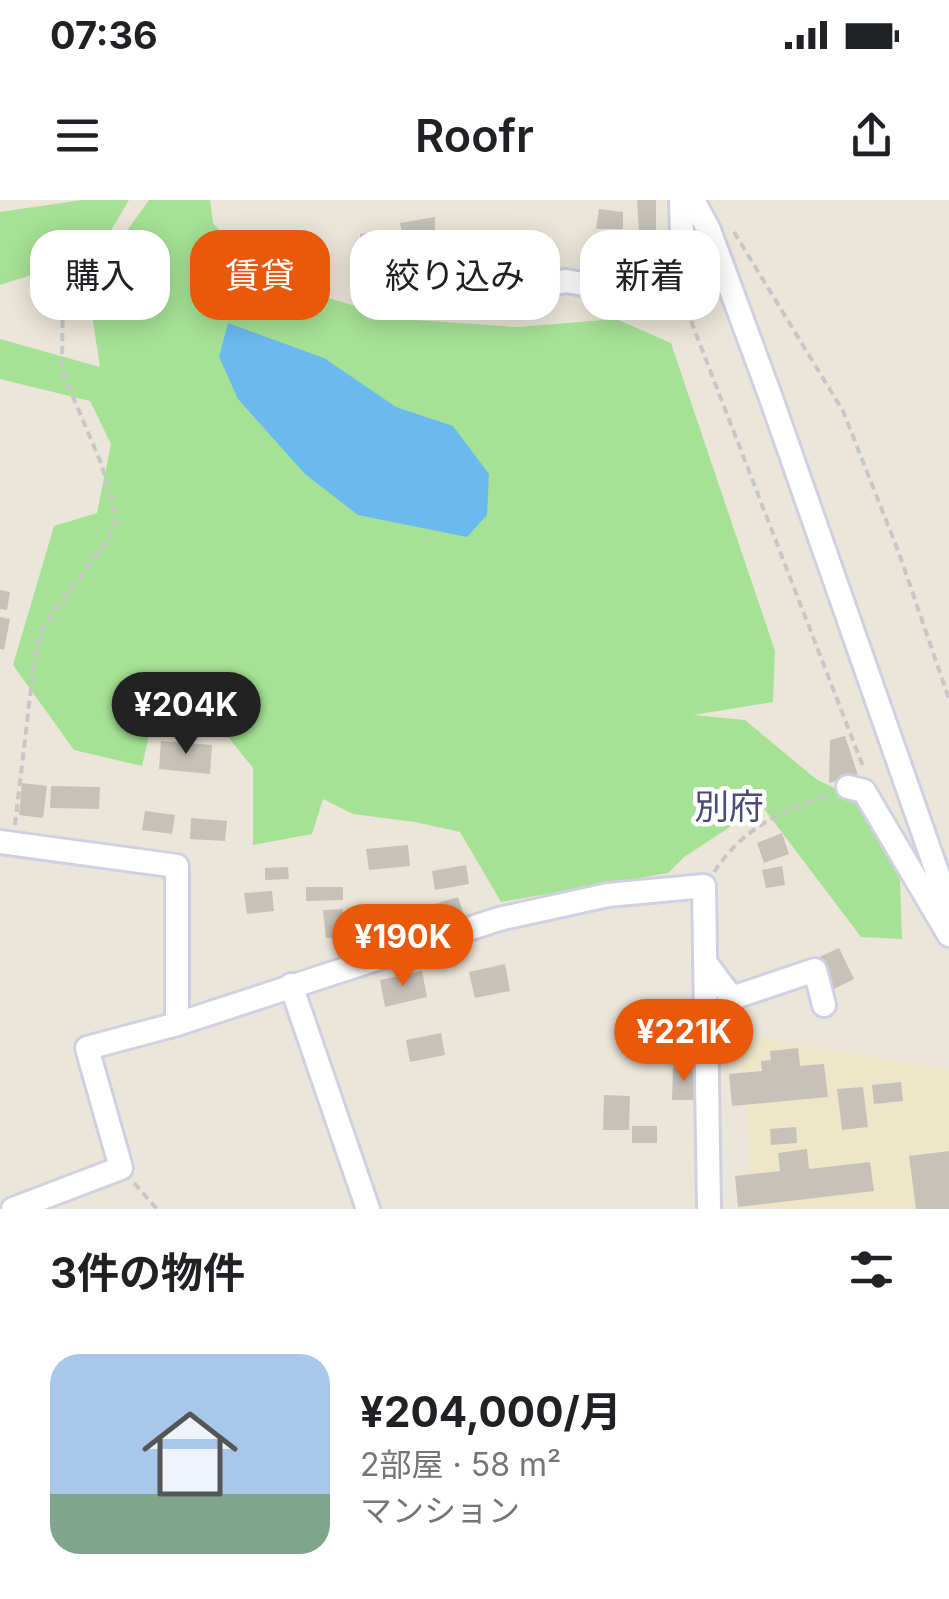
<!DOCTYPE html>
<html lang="ja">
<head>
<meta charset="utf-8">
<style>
  :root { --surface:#fff; --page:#f2f2f2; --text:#202124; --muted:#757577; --line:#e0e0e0; --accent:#ea580c }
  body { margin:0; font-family:Inter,"Noto Sans JP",sans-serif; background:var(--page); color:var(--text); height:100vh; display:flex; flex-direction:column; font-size:38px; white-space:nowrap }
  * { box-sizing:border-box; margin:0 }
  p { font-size:32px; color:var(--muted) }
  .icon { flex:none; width:55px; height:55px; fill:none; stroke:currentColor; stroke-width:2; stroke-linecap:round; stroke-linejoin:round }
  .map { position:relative; height:1009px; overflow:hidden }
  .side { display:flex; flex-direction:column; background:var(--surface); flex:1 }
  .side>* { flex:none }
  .top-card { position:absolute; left:30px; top:30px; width:890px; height:90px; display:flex; gap:20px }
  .price { position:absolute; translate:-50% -85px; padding:0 22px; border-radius:35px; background:var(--accent); color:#fff; font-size:32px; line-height:65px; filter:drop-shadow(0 2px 5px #0008) }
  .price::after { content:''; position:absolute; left:50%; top:60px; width:30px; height:22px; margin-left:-15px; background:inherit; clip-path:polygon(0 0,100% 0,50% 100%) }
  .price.selected { background:#222; color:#fff }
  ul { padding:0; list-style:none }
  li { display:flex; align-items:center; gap:30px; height:250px; padding:0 50px }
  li+li { border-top:2px solid var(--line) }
  li span { display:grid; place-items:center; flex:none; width:280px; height:200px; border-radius:30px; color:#555 }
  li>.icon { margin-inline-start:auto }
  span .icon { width:120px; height:120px; fill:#fffc; stroke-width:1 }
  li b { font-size:42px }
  h2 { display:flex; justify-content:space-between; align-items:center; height:120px; padding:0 50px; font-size:42px }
  .tag { padding:0 35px; border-radius:30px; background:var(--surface); box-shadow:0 5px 25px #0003; font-size:35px; line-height:90px }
  .tag.selected { background:var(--accent); color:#fff }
  .status { display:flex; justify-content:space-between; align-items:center; height:70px; padding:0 50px; background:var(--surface); direction:ltr }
  .status svg { height:28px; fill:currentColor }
  header { display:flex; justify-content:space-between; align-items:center; height:130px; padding:0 50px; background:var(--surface); font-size:45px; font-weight:600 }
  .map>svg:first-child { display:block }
  .education { fill:#ede6c8 }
  .green { fill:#a5e295 }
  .water { fill:#6bbaef }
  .building { fill:#c6c2b9 }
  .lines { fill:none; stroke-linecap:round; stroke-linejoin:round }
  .minor-casing { stroke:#cfd0e2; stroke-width:28 }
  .path { stroke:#c7c7c7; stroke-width:4; stroke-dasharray:8 5; stroke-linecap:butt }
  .minor { stroke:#fff; stroke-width:22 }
  .labels { text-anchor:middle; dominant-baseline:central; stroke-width:9; stroke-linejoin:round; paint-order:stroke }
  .quarter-label { font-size:35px; fill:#494b79; stroke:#fff }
</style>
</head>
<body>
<div class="status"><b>07:36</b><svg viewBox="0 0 49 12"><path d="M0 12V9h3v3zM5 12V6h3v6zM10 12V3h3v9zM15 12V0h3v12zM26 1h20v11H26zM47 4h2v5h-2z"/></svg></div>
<header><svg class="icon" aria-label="menu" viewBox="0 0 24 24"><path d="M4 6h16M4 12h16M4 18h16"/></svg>Roofr<svg class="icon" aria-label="share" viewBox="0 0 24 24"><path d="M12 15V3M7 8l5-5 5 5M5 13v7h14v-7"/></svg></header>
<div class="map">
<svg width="949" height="1009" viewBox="0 0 949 1009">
  <rect width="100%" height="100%" fill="#ebe6d9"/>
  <polygon class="education" points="739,834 949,870 949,1009 748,1009 750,946"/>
  <g class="green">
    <polygon points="82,0 129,0 110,32 31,75 0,85 0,12"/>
    <polygon points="149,0 210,0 213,23 247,62 315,94 399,119 517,127 616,119 671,143 775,451 773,502 693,515 745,520 816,579 898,620 902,739 861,737 762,606 684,657 668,673 501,702 460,632 415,622 353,614 323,599 312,634 253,645 253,568 224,532 151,526 142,566 74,550 13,465 54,326 97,313 111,244 90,201 0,179 0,139 100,167 86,75 126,32"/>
  </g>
  <polygon class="water" points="228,123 324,158 396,207 453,226 489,274 487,315 467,337 358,315 305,274 238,199 219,157"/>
  <g class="building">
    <polygon points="637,0 656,0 656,33 639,33"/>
    <polygon points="599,9 623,12 623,29 596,29"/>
    <polygon points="435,17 435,45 406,49 400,23"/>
    <polygon points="391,30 395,51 362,53 360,34"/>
    <polygon points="487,35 499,36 500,55 485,55"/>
    <polygon points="0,390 10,392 7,410 0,409"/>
    <polygon points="0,417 10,419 4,450 0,449"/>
    <polygon points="845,536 858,575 829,583 830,540"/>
    <polygon points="161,541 212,545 210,574 159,569"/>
    <polygon points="22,583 47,586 43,618 19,615"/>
    <polygon points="51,586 100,587 99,609 50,608"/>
    <polygon points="145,611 175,615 172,634 142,630"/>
    <polygon points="191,618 227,621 225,641 190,639"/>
    <polygon points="782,633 789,654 764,663 757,643"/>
    <polygon points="408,645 410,666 369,670 366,649"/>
    <polygon points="466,665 469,684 435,690 432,671"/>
    <polygon points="782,666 785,685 766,688 762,670"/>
    <polygon points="288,667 289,679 265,680 265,668"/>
    <polygon points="306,687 343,687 343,700 306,701"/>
    <polygon points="272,691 274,711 247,714 244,693"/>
    <polygon points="458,697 464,716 434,725 428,706"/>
    <polygon points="343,709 345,737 326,738 323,710"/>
    <polygon points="839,748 854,779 832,790 817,758"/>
    <polygon points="505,764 510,791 475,798 469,772"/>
    <polygon points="422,771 427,797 385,807 380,780"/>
    <polygon points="622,819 683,822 681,855 621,853"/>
    <polygon points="441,833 445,855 410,862 406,840"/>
    <polygon points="798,848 800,866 824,864 828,897 732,906 729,874 762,871 761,861 771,860 770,851"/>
    <polygon points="673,868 696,869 695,900 672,900"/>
    <polygon points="901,882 903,901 874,904 872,885"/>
    <polygon points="863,887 868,927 842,930 837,889"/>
    <polygon points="604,895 630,896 629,930 603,930"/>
    <rect x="632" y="926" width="25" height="17"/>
    <polygon points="796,927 797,943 771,945 770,929"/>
    <polygon points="807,949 809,969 870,962 874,991 738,1007 735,976 780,971 778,953"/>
    <polygon points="949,951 949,1009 916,1009 909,956"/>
  </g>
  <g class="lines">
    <g class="minor-casing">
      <g id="minor">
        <polyline points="693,0 709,30 771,198 949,706"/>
        <polyline points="493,95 566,81 684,102 681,0"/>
        <polyline points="848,587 864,591 949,735"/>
        <polyline points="0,642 177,666 177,824"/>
        <polyline points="705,762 732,798 815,770 824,805"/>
        <polyline points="291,785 368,1009"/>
        <polyline points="13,1009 121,968 87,848 177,824 499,719 608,695 704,686 709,1009"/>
      </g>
    </g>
    <g class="path">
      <polyline points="734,32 843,211 899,353 949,499"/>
      <polyline points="691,121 864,569"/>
      <polyline points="15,625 35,454 44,425 108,340 117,318 101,263 62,171 63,65"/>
      <path d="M714,672C746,624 781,613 832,593"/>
      <polyline points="134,983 157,1009"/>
    </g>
    <use href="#minor" class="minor"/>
  </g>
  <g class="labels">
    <g class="quarter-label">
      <text x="729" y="606">別府</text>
    </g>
  </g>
</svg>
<b class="price selected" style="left:186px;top:557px">¥204K</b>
<b class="price" style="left:403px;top:789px">¥190K</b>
<b class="price" style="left:684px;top:884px">¥221K</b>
<div class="top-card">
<a class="tag">購入</a>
<a class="tag selected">賃貸</a>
<a class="tag">絞り込み</a>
<a class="tag">新着</a>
</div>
</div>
<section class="side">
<h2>3件の物件<svg class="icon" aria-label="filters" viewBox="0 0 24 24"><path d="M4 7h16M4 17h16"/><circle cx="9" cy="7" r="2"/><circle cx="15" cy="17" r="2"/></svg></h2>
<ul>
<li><span style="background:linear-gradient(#a9c7e8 70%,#7fa58c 0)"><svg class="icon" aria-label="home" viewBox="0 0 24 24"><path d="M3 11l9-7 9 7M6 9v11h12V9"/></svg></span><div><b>¥204,000/月</b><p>2部屋 · 58 m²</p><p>マンション</p></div></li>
</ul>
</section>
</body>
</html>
